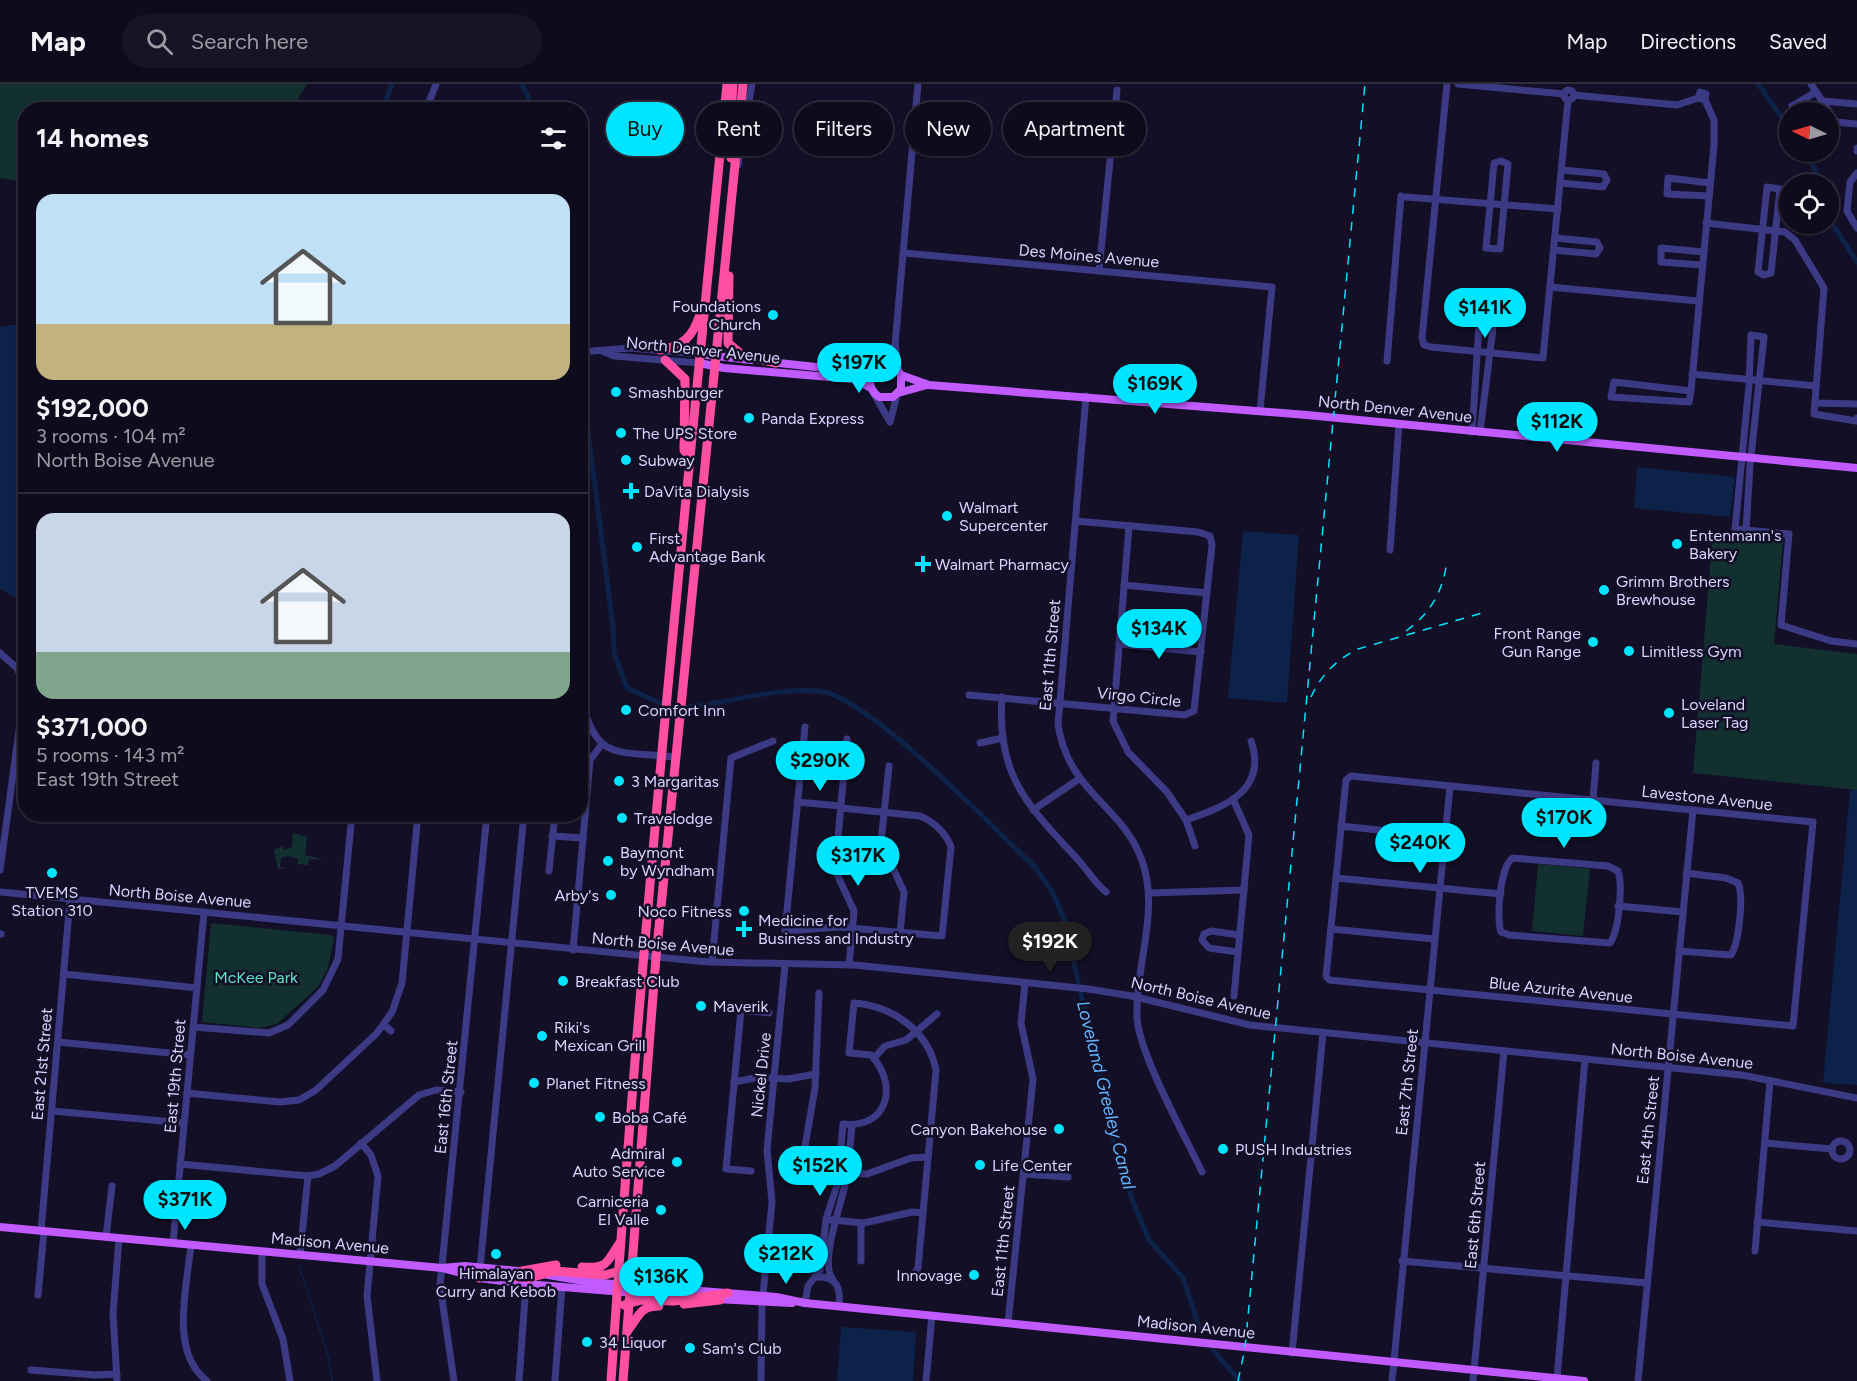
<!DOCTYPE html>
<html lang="en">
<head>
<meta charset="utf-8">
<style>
  :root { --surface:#0e0b1c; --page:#171425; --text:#f1f3f6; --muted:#9b9ba3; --line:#2e2b3b; --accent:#00e5ff }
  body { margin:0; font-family:Figtree,sans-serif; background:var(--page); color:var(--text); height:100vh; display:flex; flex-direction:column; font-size:22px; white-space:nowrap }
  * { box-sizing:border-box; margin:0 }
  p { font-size:20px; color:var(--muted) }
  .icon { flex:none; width:33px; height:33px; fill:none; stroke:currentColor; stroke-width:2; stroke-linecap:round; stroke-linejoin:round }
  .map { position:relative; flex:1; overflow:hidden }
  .panel { position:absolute; left:18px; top:18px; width:570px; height:720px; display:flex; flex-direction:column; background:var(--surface); border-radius:24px; box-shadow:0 2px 4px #0004,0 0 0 2px var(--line) }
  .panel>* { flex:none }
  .top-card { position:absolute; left:606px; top:18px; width:570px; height:54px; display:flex; gap:12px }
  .needle { width:39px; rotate:275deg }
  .tools { position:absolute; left:1779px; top:18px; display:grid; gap:12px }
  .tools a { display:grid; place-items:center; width:60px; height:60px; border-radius:50%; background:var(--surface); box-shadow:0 2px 4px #0004,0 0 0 2px var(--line); font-size:30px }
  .price { position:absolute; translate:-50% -51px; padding:0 14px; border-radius:21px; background:var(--accent); color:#111; font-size:20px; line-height:39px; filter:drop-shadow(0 2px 3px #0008) }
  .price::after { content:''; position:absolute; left:50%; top:36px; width:18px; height:14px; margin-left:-9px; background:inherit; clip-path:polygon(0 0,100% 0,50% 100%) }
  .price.selected { background:#222; color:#fff }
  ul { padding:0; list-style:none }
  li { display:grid; align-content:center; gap:12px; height:318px; padding:0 18px }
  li+li { border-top:2px solid var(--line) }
  li span { display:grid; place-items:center; height:186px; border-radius:18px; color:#555 }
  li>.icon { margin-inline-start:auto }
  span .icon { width:108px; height:108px; fill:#fffc; stroke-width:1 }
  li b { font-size:26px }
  h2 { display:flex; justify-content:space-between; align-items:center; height:72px; padding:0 18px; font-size:26px }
  .pill { padding:0 21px; border-radius:27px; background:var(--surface); box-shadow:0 2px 4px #0004,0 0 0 2px var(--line); font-size:21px; line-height:54px }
  .pill.selected { background:var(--accent); color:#111 }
  header { display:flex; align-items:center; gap:36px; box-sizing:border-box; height:84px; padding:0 30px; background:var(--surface); border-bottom:2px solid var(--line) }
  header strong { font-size:28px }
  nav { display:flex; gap:33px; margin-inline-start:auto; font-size:21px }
  .search { width:420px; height:54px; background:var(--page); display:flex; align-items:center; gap:15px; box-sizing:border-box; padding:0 21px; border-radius:33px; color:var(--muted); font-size:22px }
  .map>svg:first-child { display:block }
  .green { fill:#12302f }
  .water { fill:#0c2248 }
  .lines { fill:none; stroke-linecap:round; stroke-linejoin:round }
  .stream { stroke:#0c2248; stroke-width:1.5 }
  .canal { stroke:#0c2248; stroke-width:5 }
  .minor { stroke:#3d3a85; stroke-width:7 }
  .major { stroke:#c25bff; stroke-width:8 }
  .highway { stroke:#ff4fa3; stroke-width:9 }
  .rail { stroke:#00e5ff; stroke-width:1.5; stroke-dasharray:9 8; stroke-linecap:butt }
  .poi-dot { fill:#00e5ff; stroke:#130f26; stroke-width:2 }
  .labels { text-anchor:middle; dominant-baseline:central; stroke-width:5; stroke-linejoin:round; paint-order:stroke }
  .street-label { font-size:16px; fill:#d9d4ff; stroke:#130f26 }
  .poi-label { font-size:16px; fill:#d9d4ff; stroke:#130f26; text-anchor:start }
  .park-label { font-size:16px; fill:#5fe0c0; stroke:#130f26 }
  .water-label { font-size:18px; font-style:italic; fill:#62b6ff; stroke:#130f26 }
</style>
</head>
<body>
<header>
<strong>Map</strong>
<div class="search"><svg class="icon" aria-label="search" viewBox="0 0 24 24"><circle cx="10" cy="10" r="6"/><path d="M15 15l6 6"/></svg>Search here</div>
<nav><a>Map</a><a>Directions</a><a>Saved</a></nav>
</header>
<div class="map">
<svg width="1857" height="1297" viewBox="0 0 1857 1297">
  <rect width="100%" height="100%" fill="#130f26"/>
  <g class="green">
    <polygon points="0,0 307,0 292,25 26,26 25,98 0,94"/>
    <polygon points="1713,448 1778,453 1783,456 1774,560 1857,570 1857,706 1693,689"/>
    <polygon points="293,749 307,753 305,771 325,776 309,775 308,781 297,780 298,775 287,772 281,774 280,783 285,785 278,785 274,766 282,762 284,766 292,763"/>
    <polygon points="1538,780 1590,785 1583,852 1532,847"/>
    <polygon points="211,839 331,851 334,853 328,884 318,903 277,940 260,944 202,938"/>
  </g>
  <g class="water">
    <polygon points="10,241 25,241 25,519 0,505 0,243"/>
    <polygon points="1637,383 1735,393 1730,433 1634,424"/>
    <polygon points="1243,447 1299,451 1287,619 1228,614"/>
    <polygon points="1850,706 1857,706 1857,1001 1823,999"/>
    <polygon points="841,1243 916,1248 913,1297 837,1297"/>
  </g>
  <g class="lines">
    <polyline class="stream" points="299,1182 328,1271 332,1297"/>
    <g class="canal">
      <polyline points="522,0 534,26"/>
      <polyline points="1758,0 1790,45"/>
      <polyline points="382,26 392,0"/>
      <polyline points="1807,68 1821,100"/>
      <polyline points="1828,133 1857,178"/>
      <polyline points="580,284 613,543 614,569 627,604 660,619"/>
      <path d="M687,623C731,619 774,603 819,607C866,610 994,745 1034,782L1053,809L1064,835L1115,1062L1133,1118L1149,1156L1183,1194L1201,1249"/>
      <polyline points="1213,1266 1240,1297"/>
    </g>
    <g class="minor">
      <polyline points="1447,0 1422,254 1424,261 1431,263 1543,274 1568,16"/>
      <polyline points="1458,0 1564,10"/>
      <polyline points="1811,0 1822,17 1857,20"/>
      <circle cx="1569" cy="11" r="5"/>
      <polyline points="1574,11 1677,21 1698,14 1705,16 1706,10 1700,8 1698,14"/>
      <polyline points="1822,17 1836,38 1857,40"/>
      <polyline points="1792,22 1816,8"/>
      <polyline points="426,26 436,0"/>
      <polyline points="1857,67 1857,64"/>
      <polygon points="1501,77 1508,80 1500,165 1486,164 1494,79"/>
      <polyline points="738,81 752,0"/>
      <polyline points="1857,89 1850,98 1847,127 1857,144"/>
      <polyline points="1561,99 1603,103 1607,96 1604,90 1562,86"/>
      <polygon points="1767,103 1780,105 1771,189 1764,191 1758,188"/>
      <polyline points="1709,112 1667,110 1668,94 1710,99"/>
      <polyline points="1406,113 1558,125"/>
      <polyline points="1706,139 1785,148 1795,156 1824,204 1814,330 1856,337 1857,334"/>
      <polyline points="1554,166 1596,170 1600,164 1597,158 1555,154"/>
      <polyline points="904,169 1272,203 1260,327"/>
      <polyline points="1702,181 1661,178 1661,164 1704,168"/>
      <polyline points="1099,187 1117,6"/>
      <polyline points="1550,203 1698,217"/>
      <polyline points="602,267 614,272 699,279"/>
      <polyline points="580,268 630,264 699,270"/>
      <polyline points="1387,277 1401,112"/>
      <polyline points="881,282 895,261"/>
      <polyline points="899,288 895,261 918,0"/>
      <polyline points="1692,290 1816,302"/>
      <polyline points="1691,307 1614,298 1611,313 1689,318 1691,307 1714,61 1714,36 1705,16"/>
      <polyline points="874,310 890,338"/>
      <path d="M1086,312L1058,641C1069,709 1121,721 1141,774C1161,825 1135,881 1137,933C1138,968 1185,1052 1202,1088"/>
      <polyline points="1815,319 1857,320"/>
      <polyline points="890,338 897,311"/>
      <polyline points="1472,348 1480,226 1495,228 1480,348"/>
      <polyline points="1129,442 1113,637 1128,668 1167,708 1186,736 1195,762"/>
      <polyline points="1746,446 1750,381 1764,253 1751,251 1749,301 1735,445 1789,450 1781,541 1831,557 1857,560"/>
      <polyline points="1390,466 1399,340"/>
      <polyline points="1124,501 1207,509"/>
      <polyline points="1119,560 1201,568"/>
      <polyline points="0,569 17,584 25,603 0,786"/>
      <path d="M580,609C596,679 614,666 675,673"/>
      <polyline points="969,611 1184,631 1194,627 1212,461 1210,452 1198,448 1076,437"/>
      <path d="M1002,613C996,694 1030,723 1079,777C1089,788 1095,799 1106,808"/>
      <path d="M805,643L785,847L839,843L942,852L951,763C947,750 933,737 920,732L841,724"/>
      <polyline points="847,655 835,786 854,827 849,881"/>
      <polyline points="980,659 1003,654"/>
      <polyline points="889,682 881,758 904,808 900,849"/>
      <polygon points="1351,692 1813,738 1793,942 1329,896 1326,892 1346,696"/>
      <polyline points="1233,715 1249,751 1234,912"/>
      <polyline points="1593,716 1596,679"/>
      <polyline points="797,718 841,722"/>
      <polyline points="1033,726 1079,695"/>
      <path d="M1186,736C1225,723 1268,706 1251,657"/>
      <polyline points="1341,742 1444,753"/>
      <polyline points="552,752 583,754"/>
      <path d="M1513,774L1608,782L1618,787C1623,801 1619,847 1610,859L1509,851L1501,848C1496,834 1500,781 1513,774Z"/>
      <polyline points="549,787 555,730"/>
      <polyline points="1336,794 1501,810"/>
      <polyline points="0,808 708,878 855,881 1088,905 1132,912 1250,941 1742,991 1857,1014"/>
      <polyline points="1149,809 1244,806"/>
      <polyline points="1618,822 1683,828"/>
      <polyline points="1331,845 1434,855"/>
      <polyline points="0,850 1,850"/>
      <polyline points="573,866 590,676 602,660"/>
      <path d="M1679,867L1731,871C1739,858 1744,813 1738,799L1726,794L1686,789"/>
      <polyline points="1238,868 1209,864 1202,856 1204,850 1211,847 1239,851"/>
      <polyline points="712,878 731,674 773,657"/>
      <polyline points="64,890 197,904"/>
      <polyline points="384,941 391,947"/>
      <polyline points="193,943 269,949 288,941 323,906 338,875 352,730"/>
      <polyline points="58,958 190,971"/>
      <polyline points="874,974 885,962 906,956 937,930"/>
      <polyline points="734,998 760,993 788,995 816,990"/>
      <polyline points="187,1009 280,1018 299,1016 316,1006 377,949 392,928 402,899 418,730"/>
      <polyline points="52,1027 184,1039"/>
      <circle cx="1841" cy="1066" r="9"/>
      <polyline points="361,1059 371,1071 378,1092 367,1212 377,1297"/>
      <polyline points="1765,1059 1832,1065"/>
      <polyline points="180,1080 308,1092 319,1090 335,1082 419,1011 436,1006 461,1008"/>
      <polyline points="751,1087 726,1085 741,926 769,929"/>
      <polyline points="844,1089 867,1090 911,1074 928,1073"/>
      <polyline points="1024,1090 1068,1093"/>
      <polyline points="808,1098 804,1068 815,1004 819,909"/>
      <polyline points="831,1136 864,1139 912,1128 923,1129"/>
      <polyline points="1757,1138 1857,1147"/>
      <polyline points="861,1139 861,1177"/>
      <polyline points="41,1147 70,816"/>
      <polyline points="106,1153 112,1102"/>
      <polyline points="173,1159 204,828"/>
      <path d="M191,1161C187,1203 169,1268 207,1297"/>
      <polyline points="768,1161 780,1162"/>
      <polyline points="1755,1167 1770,997"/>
      <polyline points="262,1168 262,1200 283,1255 290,1297"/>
      <polyline points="300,1171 308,1092"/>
      <polyline points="1402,1177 1647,1199"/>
      <polyline points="480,1184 524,730"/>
      <path d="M816,1193C837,1192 841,1204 839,1222"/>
      <path d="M833,1196C819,1179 841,1121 845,1101C849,1081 850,1061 852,1041"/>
      <polyline points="38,1211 44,1147"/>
      <polyline points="763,1211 772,1118 767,1066 785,881"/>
      <path d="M805,1219L808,1202L820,1186L826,1135L838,1098L843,1040C888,1045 899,1001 871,971L849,969L854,919C892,922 928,946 936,986L918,1184L914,1190"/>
      <polyline points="1008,1239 1033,995 1021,939 1025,899"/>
      <polyline points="1292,1269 1323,949"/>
      <polyline points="31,1286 95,1291 117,1290"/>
      <polyline points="1557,1294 1585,975"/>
      <polyline points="117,1297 113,1230 119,1154"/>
      <polyline points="454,1297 440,1201 487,730"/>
      <polyline points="519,1297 526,1200"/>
      <polyline points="555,1297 562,1202"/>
      <polyline points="761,1297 762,1219"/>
      <polyline points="926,1297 932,1231"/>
      <polyline points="1392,1297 1450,702"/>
      <polyline points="1473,1297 1504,967"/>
      <polyline points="1638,1297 1693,726"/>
    </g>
    <g class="major">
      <polyline points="699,270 751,276"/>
      <polyline points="770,278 834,285 876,284"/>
      <polyline points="699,279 724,284 853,295 871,304"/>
      <path d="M901,291V305L893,313H879C865,303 868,285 886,281L896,284L901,291L929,301L1307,331L1857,384"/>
      <polyline points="898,309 927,301"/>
      <polyline points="0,1143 442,1184 479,1194 526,1200 685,1213"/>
      <polyline points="442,1184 465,1182 528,1188"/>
      <polyline points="543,1190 589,1198 776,1213 805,1219 1584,1297"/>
      <polyline points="715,1215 792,1219"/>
    </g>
    <g class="highway">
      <polyline points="731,74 730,45 733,0"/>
      <polyline points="729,192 728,259 742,271 776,279"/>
      <path d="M660,266C683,262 693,253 700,230"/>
      <polyline points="665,276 685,295 684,366 687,370"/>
      <polyline points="631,1182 639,1195 664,1204"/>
      <path d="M582,1183C608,1185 606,1179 619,1160"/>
      <polyline points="522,1187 556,1181"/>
      <polyline points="479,1194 483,1191 529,1194 555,1187 605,1191 623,1186"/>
      <polyline points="684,1220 720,1216"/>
      <polyline points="624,1221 641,1216 674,1217 728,1209"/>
      <path d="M628,1246C639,1233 639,1222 659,1222"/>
      <path d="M611,1297C640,864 684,432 727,0"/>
      <polyline points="623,1297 656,873 743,0"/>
    </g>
    <g class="rail">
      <path d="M1406,547C1431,529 1443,507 1447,477"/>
      <path d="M1311,613C1321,591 1336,576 1358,565L1482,529"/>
      <polyline points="1238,1297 1245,1264 1365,0"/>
    </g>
  </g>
  <g class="poi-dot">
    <circle cx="773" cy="231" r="6"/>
    <circle cx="616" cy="308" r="6"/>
    <circle cx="749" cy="334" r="6"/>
    <circle cx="621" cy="349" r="6"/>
    <circle cx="626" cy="376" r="6"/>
    <path d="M628 398h6v6h6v6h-6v6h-6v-6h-6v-6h6z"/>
    <circle cx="947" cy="432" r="6"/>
    <circle cx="1677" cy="460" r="6"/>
    <circle cx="637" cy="463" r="6"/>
    <path d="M920 471h6v6h6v6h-6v6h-6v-6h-6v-6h6z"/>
    <circle cx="1604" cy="506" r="6"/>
    <circle cx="1593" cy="558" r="6"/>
    <circle cx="1629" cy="567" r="6"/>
    <circle cx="626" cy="626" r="6"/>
    <circle cx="1669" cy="629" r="6"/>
    <circle cx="619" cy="697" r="6"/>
    <circle cx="622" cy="734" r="6"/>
    <circle cx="608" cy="777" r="6"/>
    <circle cx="52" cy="789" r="6"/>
    <circle cx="611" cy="811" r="6"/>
    <circle cx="744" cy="827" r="6"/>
    <path d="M741 836h6v6h6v6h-6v6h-6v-6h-6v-6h6z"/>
    <circle cx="563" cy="897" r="6"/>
    <circle cx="701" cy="922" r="6"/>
    <circle cx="542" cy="952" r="6"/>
    <circle cx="534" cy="999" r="6"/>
    <circle cx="600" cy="1033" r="6"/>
    <circle cx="1059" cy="1045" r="6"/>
    <circle cx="1223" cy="1065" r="6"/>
    <circle cx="677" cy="1078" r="6"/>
    <circle cx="980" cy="1081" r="6"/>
    <circle cx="661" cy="1126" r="6"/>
    <circle cx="496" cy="1170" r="6"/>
    <circle cx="974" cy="1191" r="6"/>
    <circle cx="587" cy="1258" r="6"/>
    <circle cx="690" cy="1264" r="6"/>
  </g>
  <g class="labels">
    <g class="street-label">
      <text transform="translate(1089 172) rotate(5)">Des Moines Avenue</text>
      <text transform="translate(703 266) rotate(6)">North Denver Avenue</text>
      <text transform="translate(1395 325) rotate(6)">North Denver Avenue</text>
      <text transform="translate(1050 571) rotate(-85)">East 11th Street</text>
      <text transform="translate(1139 613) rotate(6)">Virgo Circle</text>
      <text transform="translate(1707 714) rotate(6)">Lavestone Avenue</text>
      <text transform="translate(180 812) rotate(5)">North Boise Avenue</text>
      <text transform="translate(663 860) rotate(5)">North Boise Avenue</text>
      <text transform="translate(1561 906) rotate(6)">Blue Azurite Avenue</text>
      <text transform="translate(1201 914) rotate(13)">North Boise Avenue</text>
      <text transform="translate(1682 972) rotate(6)">North Boise Avenue</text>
      <text transform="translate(42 980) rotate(-85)">East 21st Street</text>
      <text transform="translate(761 991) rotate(-84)">Nickel Drive</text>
      <text transform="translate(175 992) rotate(-85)">East 19th Street</text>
      <text transform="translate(1407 998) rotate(-84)">East 7th Street</text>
      <text transform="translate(446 1013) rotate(-84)">East 16th Street</text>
      <text transform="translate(1648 1046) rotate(-84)">East 4th Street</text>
      <text transform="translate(1475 1131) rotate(-85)">East 6th Street</text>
      <text transform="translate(1003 1157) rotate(-84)">East 11th Street</text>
      <text transform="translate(330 1159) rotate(5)">Madison Avenue</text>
      <text transform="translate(1196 1243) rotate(6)">Madison Avenue</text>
    </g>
    <g class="poi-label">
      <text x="761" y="222" text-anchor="end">Foundations<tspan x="761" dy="18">Church</tspan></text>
      <text x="628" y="308">Smashburger</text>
      <text x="761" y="334">Panda Express</text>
      <text x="633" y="349">The UPS Store</text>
      <text x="638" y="376">Subway</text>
      <text x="644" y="407">DaVita Dialysis</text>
      <text x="959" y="423">Walmart<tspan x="959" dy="18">Supercenter</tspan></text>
      <text x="1689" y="451">Entenmann's<tspan x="1689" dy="18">Bakery</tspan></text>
      <text x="649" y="454">First<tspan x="649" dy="18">Advantage Bank</tspan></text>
      <text x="935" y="480">Walmart Pharmacy</text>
      <text x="1616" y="497">Grimm Brothers<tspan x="1616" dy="18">Brewhouse</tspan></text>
      <text x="1581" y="549" text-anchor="end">Front Range<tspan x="1581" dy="18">Gun Range</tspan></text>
      <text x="1641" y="567">Limitless Gym</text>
      <text x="1681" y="620">Loveland<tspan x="1681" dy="18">Laser Tag</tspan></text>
      <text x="638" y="626">Comfort Inn</text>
      <text x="631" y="697">3 Margaritas</text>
      <text x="634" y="734">Travelodge</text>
      <text x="620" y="768">Baymont<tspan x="620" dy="18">by Wyndham</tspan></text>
      <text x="52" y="808" text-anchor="middle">TVEMS<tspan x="52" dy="18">Station 310</tspan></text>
      <text x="599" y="811" text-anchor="end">Arby's</text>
      <text x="732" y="827" text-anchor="end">Noco Fitness</text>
      <text x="758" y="836">Medicine for<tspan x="758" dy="18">Business and Industry</tspan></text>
      <text x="575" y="897">Breakfast Club</text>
      <text x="713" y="922">Maverik</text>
      <text x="554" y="943">Riki's<tspan x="554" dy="18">Mexican Grill</tspan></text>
      <text x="546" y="999">Planet Fitness</text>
      <text x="612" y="1033">Boba Café</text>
      <text x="1047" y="1045" text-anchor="end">Canyon Bakehouse</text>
      <text x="1235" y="1065">PUSH Industries</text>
      <text x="665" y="1069" text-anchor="end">Admiral<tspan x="665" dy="18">Auto Service</tspan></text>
      <text x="992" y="1081">Life Center</text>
      <text x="649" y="1117" text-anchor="end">Carniceria<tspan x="649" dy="18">El Valle</tspan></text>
      <text x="496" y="1189" text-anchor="middle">Himalayan<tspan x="496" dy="18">Curry and Kebob</tspan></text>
      <text x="962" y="1191" text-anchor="end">Innovage</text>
      <text x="599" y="1258">34 Liquor</text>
      <text x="702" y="1264">Sam's Club</text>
    </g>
    <g class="park-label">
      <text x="256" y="893">McKee Park</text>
    </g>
    <g class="water-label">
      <text transform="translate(1106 1011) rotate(76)">Loveland Greeley Canal</text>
    </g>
  </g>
</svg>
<div class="tools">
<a><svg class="needle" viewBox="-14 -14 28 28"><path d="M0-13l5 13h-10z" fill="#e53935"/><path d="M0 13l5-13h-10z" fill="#9b9ba3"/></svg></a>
<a><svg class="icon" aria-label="locate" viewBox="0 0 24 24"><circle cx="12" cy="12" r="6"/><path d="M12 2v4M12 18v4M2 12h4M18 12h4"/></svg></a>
</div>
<b class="price" style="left:1485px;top:255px">$141K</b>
<b class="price" style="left:859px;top:310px">$197K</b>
<b class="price" style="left:1155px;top:331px">$169K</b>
<b class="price" style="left:1557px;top:369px">$112K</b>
<b class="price" style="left:1159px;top:576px">$134K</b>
<b class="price" style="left:820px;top:708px">$290K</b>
<b class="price" style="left:1564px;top:765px">$170K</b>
<b class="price" style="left:1420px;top:790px">$240K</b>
<b class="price" style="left:858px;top:803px">$317K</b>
<b class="price selected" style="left:1050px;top:889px">$192K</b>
<b class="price" style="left:820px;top:1113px">$152K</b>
<b class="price" style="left:185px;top:1147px">$371K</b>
<b class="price" style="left:786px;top:1201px">$212K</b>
<b class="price" style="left:661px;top:1224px">$136K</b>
<div class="top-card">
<a class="pill selected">Buy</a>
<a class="pill">Rent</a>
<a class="pill">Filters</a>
<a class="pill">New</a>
<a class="pill">Apartment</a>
</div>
<section class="panel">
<h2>14 homes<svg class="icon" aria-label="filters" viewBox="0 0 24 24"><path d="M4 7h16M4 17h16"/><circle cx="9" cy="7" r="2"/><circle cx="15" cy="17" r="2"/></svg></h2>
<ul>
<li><span style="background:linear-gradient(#bfe0f5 70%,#c2b280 0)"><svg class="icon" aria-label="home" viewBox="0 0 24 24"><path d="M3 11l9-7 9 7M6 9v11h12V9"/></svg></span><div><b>$192,000</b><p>3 rooms · 104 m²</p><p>North Boise Avenue</p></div></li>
<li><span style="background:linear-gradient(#c9d6e8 75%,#7fa58c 0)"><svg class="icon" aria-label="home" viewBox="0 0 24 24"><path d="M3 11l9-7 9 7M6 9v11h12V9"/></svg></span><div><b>$371,000</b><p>5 rooms · 143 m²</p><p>East 19th Street</p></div></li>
</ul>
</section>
</div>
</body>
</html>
